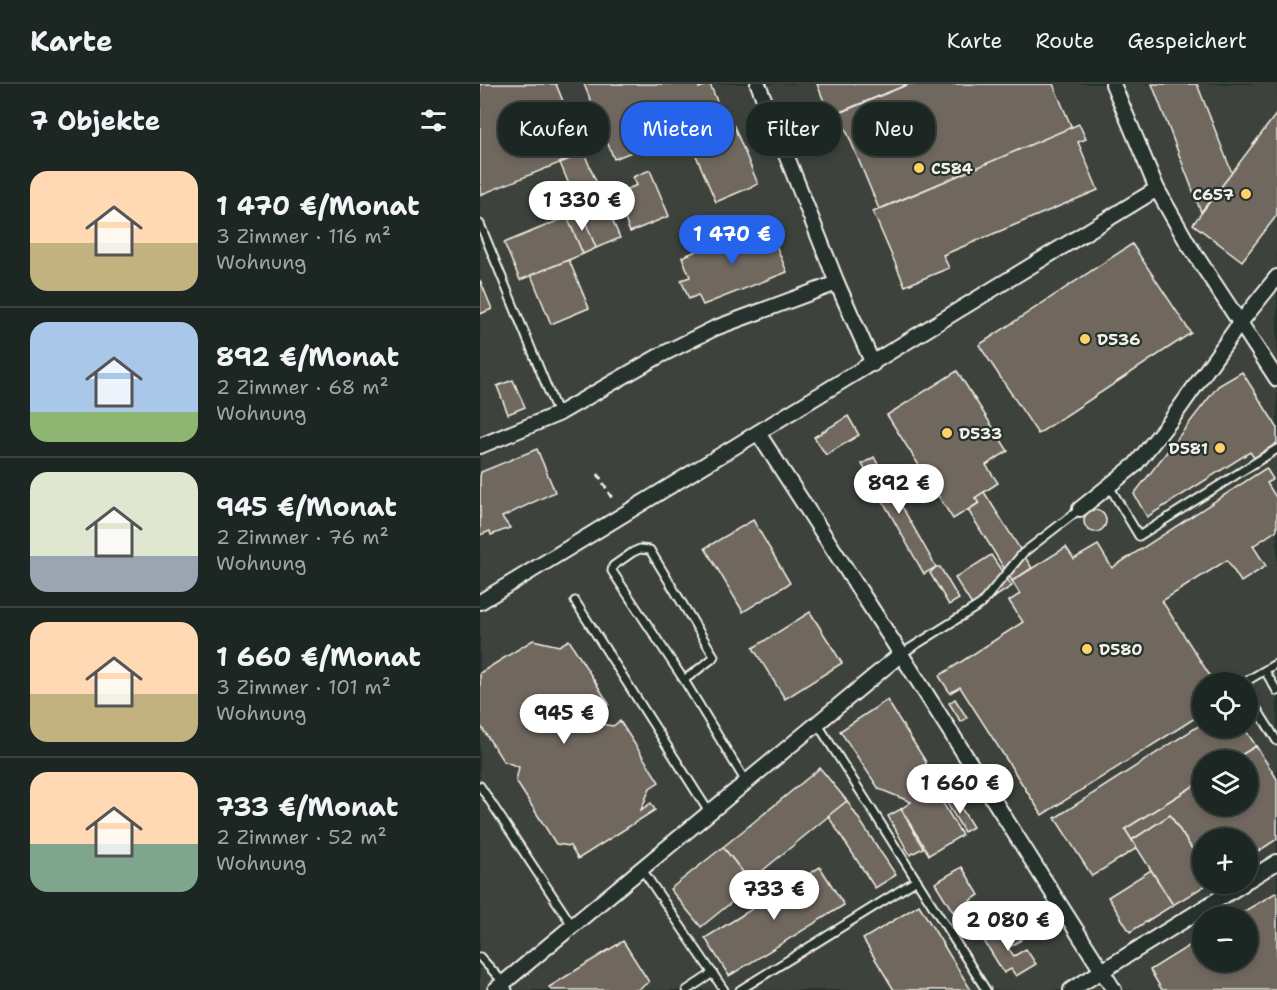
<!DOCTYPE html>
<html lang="de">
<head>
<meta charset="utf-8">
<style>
  :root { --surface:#1c2622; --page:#29322f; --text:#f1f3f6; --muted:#a0a5a5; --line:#3a4340; --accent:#2563eb }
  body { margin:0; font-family:"Shantell Sans",sans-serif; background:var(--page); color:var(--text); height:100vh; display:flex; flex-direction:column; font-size:22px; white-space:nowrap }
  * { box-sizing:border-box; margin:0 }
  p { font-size:20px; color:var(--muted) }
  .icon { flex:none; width:33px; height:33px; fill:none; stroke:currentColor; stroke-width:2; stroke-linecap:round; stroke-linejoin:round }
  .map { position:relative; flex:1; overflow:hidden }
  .sheet { display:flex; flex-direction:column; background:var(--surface); width:480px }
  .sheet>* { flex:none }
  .guide { position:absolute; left:18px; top:18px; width:570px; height:54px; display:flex; gap:12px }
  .tools { position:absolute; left:712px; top:588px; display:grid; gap:12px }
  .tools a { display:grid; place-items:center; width:66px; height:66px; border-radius:50%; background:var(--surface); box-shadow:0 3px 9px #0003,0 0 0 2px var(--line); font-size:30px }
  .price { position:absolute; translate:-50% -51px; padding:0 14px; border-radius:21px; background:#fff; color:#222; font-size:20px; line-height:39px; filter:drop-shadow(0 2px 3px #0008) }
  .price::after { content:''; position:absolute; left:50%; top:36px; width:18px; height:14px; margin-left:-9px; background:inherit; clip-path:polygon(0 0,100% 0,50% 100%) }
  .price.active { background:var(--accent); color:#fff }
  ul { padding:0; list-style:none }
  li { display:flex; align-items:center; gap:18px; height:150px; padding:0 30px }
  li+li { border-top:2px solid var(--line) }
  li span { display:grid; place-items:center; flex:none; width:168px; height:120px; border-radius:18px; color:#555 }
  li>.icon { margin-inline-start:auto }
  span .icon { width:72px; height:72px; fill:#fffc; stroke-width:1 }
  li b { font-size:26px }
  h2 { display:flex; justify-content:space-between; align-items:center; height:72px; padding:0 30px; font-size:26px }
  .tag { padding:0 21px; border-radius:24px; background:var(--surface); box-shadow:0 3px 9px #0003,0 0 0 2px var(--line); font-size:21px; line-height:54px }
  .tag.active { background:var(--accent); color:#fff }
  header { display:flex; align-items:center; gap:36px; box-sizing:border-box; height:84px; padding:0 30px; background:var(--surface); border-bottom:2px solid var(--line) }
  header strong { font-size:28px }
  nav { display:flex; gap:33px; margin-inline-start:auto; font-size:21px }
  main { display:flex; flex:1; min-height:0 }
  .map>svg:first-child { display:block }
  .built { fill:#3c433c; fill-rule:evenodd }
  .building { fill:#70685e; stroke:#f4f1e8; stroke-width:1.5 }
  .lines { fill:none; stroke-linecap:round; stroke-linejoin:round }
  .service-casing { stroke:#f4f1e8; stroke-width:11 }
  .minor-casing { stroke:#f4f1e8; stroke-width:18 }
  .path { stroke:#f4f1e8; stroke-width:3; stroke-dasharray:6 4.5; stroke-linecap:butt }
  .service { stroke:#26332d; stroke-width:7 }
  .minor { stroke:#26332d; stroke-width:14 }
  .poi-dot { fill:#ffd166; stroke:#26332d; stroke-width:2 }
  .labels { text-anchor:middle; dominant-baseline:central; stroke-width:4.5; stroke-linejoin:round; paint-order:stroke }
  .poi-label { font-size:16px; font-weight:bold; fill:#f4f1e8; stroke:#26332d; text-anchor:start }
</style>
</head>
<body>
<header>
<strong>Karte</strong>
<nav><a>Karte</a><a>Route</a><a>Gespeichert</a></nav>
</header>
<main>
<section class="sheet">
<h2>7 Objekte<svg class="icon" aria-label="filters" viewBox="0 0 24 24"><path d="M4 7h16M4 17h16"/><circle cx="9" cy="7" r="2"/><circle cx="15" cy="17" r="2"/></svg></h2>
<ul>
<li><span style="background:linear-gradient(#ffd9b3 60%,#c2b280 0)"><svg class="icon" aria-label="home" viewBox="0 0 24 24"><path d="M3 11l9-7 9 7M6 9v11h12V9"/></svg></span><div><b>1 470 €/Monat</b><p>3 Zimmer · 116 m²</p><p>Wohnung</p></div></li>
<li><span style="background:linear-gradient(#a9c7e8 75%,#8fb573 0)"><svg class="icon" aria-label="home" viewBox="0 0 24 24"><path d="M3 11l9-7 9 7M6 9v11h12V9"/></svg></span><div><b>892 €/Monat</b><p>2 Zimmer · 68 m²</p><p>Wohnung</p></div></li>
<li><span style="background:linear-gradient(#dfe7d0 70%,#9aa5b1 0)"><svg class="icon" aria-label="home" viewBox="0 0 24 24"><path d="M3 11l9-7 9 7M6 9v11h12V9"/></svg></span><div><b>945 €/Monat</b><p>2 Zimmer · 76 m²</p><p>Wohnung</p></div></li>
<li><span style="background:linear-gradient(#ffd9b3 60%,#c2b280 0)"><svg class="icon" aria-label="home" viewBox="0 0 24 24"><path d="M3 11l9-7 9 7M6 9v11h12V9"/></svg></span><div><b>1 660 €/Monat</b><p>3 Zimmer · 101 m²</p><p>Wohnung</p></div></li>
<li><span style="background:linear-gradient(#ffd9b3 60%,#7fa58c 0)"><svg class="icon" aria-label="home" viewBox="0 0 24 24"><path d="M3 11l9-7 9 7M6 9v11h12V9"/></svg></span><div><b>733 €/Monat</b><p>2 Zimmer · 52 m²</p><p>Wohnung</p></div></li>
</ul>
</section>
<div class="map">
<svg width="797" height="906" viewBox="0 0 797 906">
  <rect width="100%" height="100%" fill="#26332d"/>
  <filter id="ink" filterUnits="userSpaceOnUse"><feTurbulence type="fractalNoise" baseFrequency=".0167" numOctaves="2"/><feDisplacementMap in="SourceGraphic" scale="12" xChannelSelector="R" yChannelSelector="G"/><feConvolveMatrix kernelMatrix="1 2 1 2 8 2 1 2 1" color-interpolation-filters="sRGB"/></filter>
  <g filter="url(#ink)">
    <path class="built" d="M0,0H797V906H0ZM723,598H768V644H723ZM723,676H768V722H723ZM723,754H768V800H723ZM723,832H768V878H723Z"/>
    <g class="building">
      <polygon points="0,0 76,0 104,69 0,111"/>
      <polygon points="104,0 218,0 219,4 230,0 243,32 134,75"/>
      <polygon points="337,0 429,0 350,32"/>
      <polygon points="429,0 573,0 592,44 399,125 359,29"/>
      <polygon points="672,0 717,0 752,89 721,128"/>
      <polygon points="797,29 797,131 762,177 713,140"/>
      <polygon points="599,40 606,55 598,58 618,106 463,171 469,184 425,202 393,128"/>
      <polygon points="254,42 278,100 236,118 211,60"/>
      <polygon points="104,69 140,154 116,164 80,79"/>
      <polygon points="170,86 189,132 150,148 135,110 157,101 153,93"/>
      <polygon points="101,127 116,164 103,170 87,133"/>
      <polygon points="87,133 103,170 40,196 24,159"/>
      <polygon points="288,142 307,188 223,221 218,211 209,215 201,196 210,193 202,173 238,158 236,153 247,149 250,157"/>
      <polygon points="652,160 711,249 558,350 499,261"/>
      <polygon points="89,176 109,224 71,240 51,191"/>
      <polygon points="0,196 12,225 0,230"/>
      <polygon points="477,287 528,367 506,381 518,399 495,414 499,419 473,435 407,331"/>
      <polygon points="762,288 797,343 797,359 774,374 770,368 667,433 654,410 738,302"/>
      <polygon points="33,296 45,323 28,330 17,302"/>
      <polygon points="368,332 379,351 346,371 334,353"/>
      <polygon points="57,365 75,408 22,433 30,444 11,451 10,447 0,451 0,393 1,388"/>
      <polygon points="394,373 456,483 444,490 382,380"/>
      <polygon points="786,384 793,395 787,399 797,415 797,446 773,462 786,482 761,498 747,476 682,517 734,598 723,598 723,629 562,731 480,603 470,609 459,592 543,538 529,517 540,510 532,497 586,463 594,475 618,461 632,484"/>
      <polygon points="504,408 552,484 532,497 488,426 499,419 495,414"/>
      <circle cx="615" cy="437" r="11"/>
      <polygon points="273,436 310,499 263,528 225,464"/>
      <polygon points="511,471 532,502 495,526 475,494"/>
      <polygon points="456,483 460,483 479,515 469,521 450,489"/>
      <polygon points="330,528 362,579 305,615 273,564"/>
      <polygon points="53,556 79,562 89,556 129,620 122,624 121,640 133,642 140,637 179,698 170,704 161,726 171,719 175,726 98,775 90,762 76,760 36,697 39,683 23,677 0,641 0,589"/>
      <polygon points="475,615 487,634 481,638 469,619"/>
      <polygon points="407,616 446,678 445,709 454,704 482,751 449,771 421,725 431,718 399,705 360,647"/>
      <polygon points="723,639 723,644 764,644 776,662 753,676 723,676 723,696 645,745 657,764 612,792 575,734"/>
      <polygon points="776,662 797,695 797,755 768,774 768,754 723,754 723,782 690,731 652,756 645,745 723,696 723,722 768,722 768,676 753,676"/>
      <polygon points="340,684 367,717 270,797 243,763"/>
      <polygon points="475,714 493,743 484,748 467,719"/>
      <polygon points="367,717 416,791 395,804 348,732"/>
      <polygon points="421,725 443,764 430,771 408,732"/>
      <polygon points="690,731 723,782 723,800 728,800 693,821 652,756"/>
      <polygon points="243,763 273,801 221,843 190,805"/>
      <polygon points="340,783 364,821 249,892 225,854"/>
      <polygon points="482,783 499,811 473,828 455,799"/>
      <polygon points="671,786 693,821 650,848 628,813"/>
      <polygon points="797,808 797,906 682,906 670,886 723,853 723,878 768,878 768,832 756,832"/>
      <polygon points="439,821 491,906 414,906 383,855"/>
      <polygon points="517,842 524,853 535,846 541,856 528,864 534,872 546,865 556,880 536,892 531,885 524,889 501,852"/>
      <polygon points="143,857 169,898 157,906 71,906 69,903"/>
    </g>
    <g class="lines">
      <g class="service-casing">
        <g id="service">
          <polyline points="0,140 78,330"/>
          <polyline points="629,402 659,452 797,365"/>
          <polyline points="95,517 229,728"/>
          <polyline points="421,570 501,520 543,469 600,425"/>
          <polyline points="785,587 797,607"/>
          <polyline points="204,596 132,487 133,482 153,468 160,465 170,466 234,572 232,575 204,596 266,698"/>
          <polyline points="765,598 797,579"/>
          <polyline points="768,611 797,657"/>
          <polyline points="337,639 506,906"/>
          <polyline points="0,702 92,841"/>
          <polyline points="161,784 244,906"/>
          <polyline points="0,873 24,899 28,906"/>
          <polyline points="207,906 233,889"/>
          <polyline points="260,906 437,796"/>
        </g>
      </g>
      <g class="minor-casing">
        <g id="minor">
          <polyline points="278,0 357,199 393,280"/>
          <polyline points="633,0 677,105 707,158 797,295"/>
          <polyline points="278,349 421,570 634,906"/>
          <polyline points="0,362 78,330 179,272 235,244 357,199"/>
          <polyline points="600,425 655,381 691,336 760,239 797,193"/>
          <polyline points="0,518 677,105"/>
          <polyline points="768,796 797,778"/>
          <polyline points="15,906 421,570"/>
          <polyline points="591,906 763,800"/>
        </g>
      </g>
      <polyline class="path" points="118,390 133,416"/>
      <use href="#service" class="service"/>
      <use href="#minor" class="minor"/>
    </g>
  </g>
  <g class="poi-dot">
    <circle cx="439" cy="84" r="6"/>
    <circle cx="766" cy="110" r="6"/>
    <circle cx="605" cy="255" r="6"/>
    <circle cx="467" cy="349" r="6"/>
    <circle cx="740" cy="364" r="6"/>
    <circle cx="607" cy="565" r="6"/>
  </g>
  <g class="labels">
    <g class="poi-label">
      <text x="451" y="84">C584</text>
      <text x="754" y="110" text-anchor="end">C657</text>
      <text x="617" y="255">D536</text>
      <text x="479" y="349">D533</text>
      <text x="728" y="364" text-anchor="end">D581</text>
      <text x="619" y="565">D580</text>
    </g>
  </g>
</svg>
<div class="tools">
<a><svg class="icon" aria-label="locate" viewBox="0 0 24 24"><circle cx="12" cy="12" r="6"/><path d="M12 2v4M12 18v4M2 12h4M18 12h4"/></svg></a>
<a><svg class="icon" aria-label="layers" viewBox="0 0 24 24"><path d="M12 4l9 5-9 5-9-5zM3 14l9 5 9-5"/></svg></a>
<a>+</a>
<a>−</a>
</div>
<b class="price" style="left:102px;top:148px">1 330 €</b>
<b class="price active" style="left:252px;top:182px">1 470 €</b>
<b class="price" style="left:419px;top:431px">892 €</b>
<b class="price" style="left:84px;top:661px">945 €</b>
<b class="price" style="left:480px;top:731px">1 660 €</b>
<b class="price" style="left:294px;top:837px">733 €</b>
<b class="price" style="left:528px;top:868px">2 080 €</b>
<div class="guide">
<a class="tag">Kaufen</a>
<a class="tag active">Mieten</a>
<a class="tag">Filter</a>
<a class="tag">Neu</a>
</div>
</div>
</main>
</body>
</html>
